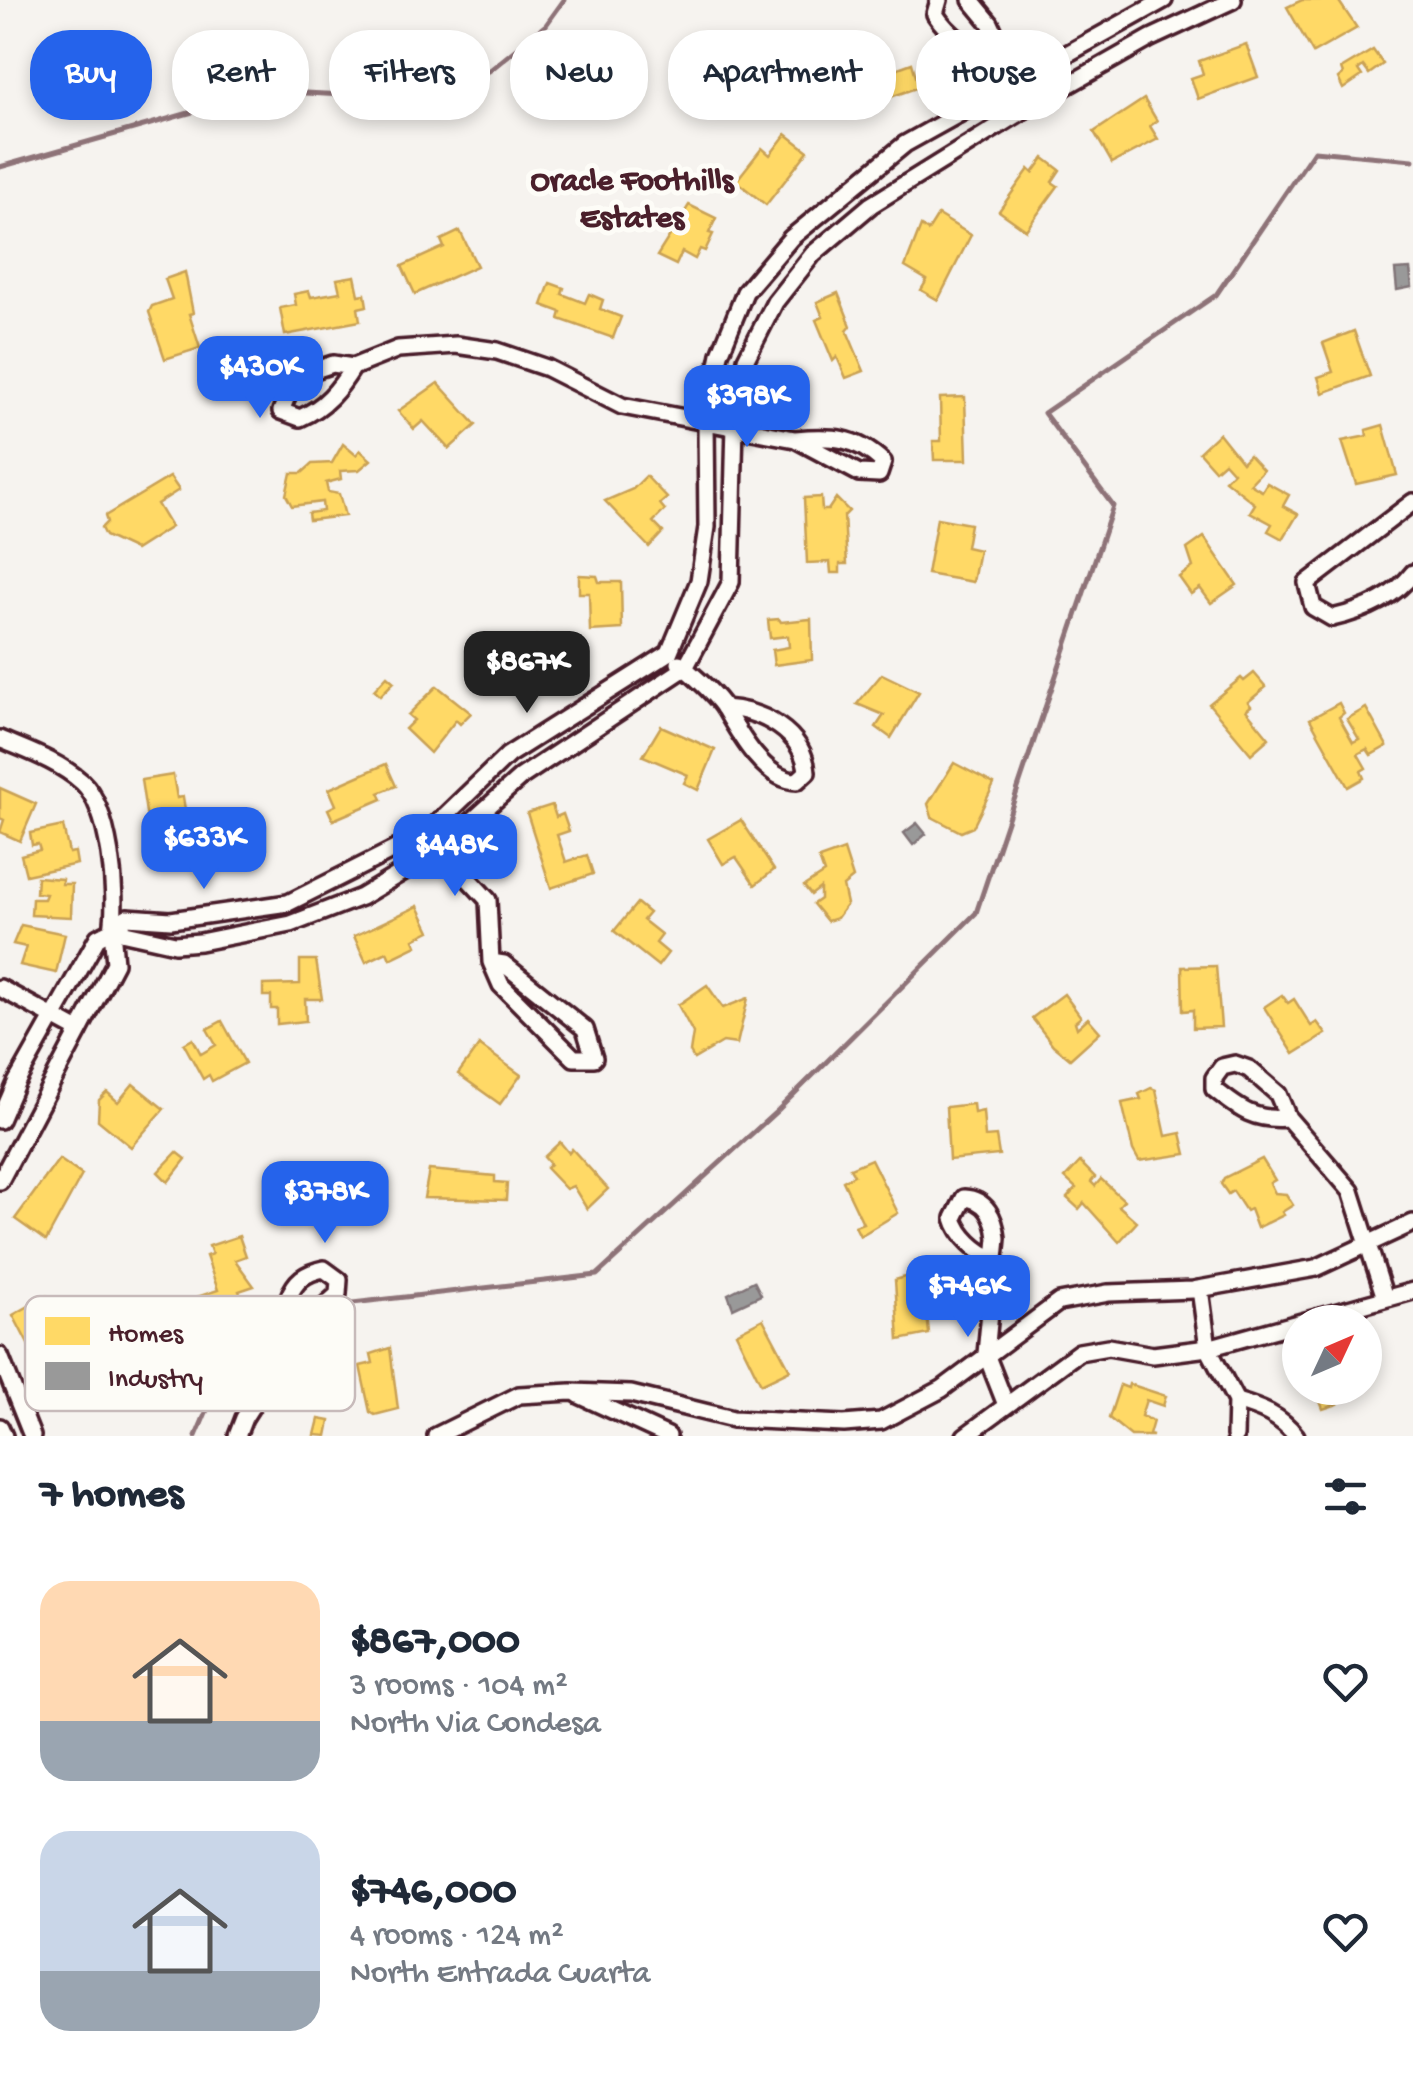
<!DOCTYPE html>
<html lang="en">
<head>
<meta charset="utf-8">
<style>
  :root { --surface:#fff; --page:#f2f2f3; --text:#1f2937; --muted:#747a83; --accent:#2563eb }
  body { margin:0; font-family:"Gochi Hand",sans-serif; background:var(--page); color:var(--text); height:100vh; display:flex; flex-direction:column; font-size:38px; white-space:nowrap }
  * { box-sizing:border-box; margin:0 }
  p { font-size:32px; color:var(--muted) }
  .icon { flex:none; width:55px; height:55px; fill:none; stroke:currentColor; stroke-width:2; stroke-linecap:round; stroke-linejoin:round }
  .map { position:relative; height:1436px; overflow:hidden }
  .sheet { display:flex; flex-direction:column; background:var(--surface); flex:1 }
  .sheet>* { flex:none }
  .guide { position:absolute; left:30px; top:30px; width:1355px; height:90px; display:flex; gap:20px }
  .needle { width:65px; rotate:46deg }
  .buttons { position:absolute; left:1282px; top:1305px; display:grid; gap:20px }
  .buttons a { display:grid; place-items:center; width:100px; height:100px; border-radius:50%; background:var(--surface); box-shadow:0 5px 15px #0003; font-size:50px }
  .price { position:absolute; translate:-50% -85px; padding:0 22px; border-radius:20px; background:var(--accent); color:#fff; font-size:32px; line-height:65px; filter:drop-shadow(0 2px 5px #0008) }
  .price::after { content:''; position:absolute; left:50%; top:60px; width:30px; height:22px; margin-left:-15px; background:inherit; clip-path:polygon(0 0,100% 0,50% 100%) }
  .price.selected { background:#222; color:#fff }
  ul { padding:0; list-style:none }
  li { display:flex; align-items:center; gap:30px; height:250px; padding:0 40px }
  li span { display:grid; place-items:center; flex:none; width:280px; height:200px; border-radius:30px; color:#555 }
  li>.icon { margin-inline-start:auto }
  span .icon { width:120px; height:120px; fill:#fffc; stroke-width:1 }
  li b { font-size:42px }
  h2 { display:flex; justify-content:space-between; align-items:center; height:120px; padding:0 40px; font-size:42px }
  .pill { padding:0 35px; border-radius:40px; background:var(--surface); box-shadow:0 5px 15px #0003; font-size:35px; line-height:90px }
  .pill.selected { background:var(--accent); color:#fff }
  .map>svg:first-child { display:block }
  .homes { fill:#ffd966; stroke:#c9a154; stroke-width:2.5 }
  .industry { fill:#999; stroke:#817478; stroke-width:2.5 }
  .lines { fill:none; stroke-linecap:round; stroke-linejoin:round }
  .stream { stroke:#8e7378; stroke-width:5 }
  .minor-casing { stroke:#4a1f2b; stroke-width:22 }
  .minor { stroke:#fdfcf7; stroke-width:15 }
  .labels { text-anchor:middle; dominant-baseline:central; stroke-width:10; stroke-linejoin:round; paint-order:stroke }
  .neighbourhood-label { font-size:32px; font-weight:bold; fill:#4a1f2b; stroke:#fdfcf7 }
  .key { fill:#fdfcf7; stroke:#c7baba; stroke-width:2.5 }
  .key-label { font-size:28px; fill:#4a1f2b }
</style>
</head>
<body>
<div class="map">
<svg width="1413" height="1436" viewBox="0 0 1413 1436">
  <rect width="100%" height="100%" fill="#f6f3ef"/>
  <filter id="ink" filterUnits="userSpaceOnUse"><feTurbulence type="fractalNoise" baseFrequency=".01" numOctaves="2"/><feDisplacementMap in="SourceGraphic" scale="20" xChannelSelector="R" yChannelSelector="G"/><feConvolveMatrix kernelMatrix="1 2 1 2 8 2 1 2 1" color-interpolation-filters="sRGB"/></filter>
  <g filter="url(#ink)">
    <g class="homes">
      <polygon points="1302,0 1338,0 1357,28 1313,53 1287,7"/>
      <polygon points="1246,44 1258,77 1198,99 1191,78 1203,74 1199,61"/>
      <polygon points="1373,50 1383,64 1369,74 1363,66 1358,70 1362,76 1343,89 1338,78 1343,74 1341,69"/>
      <polygon points="912,63 919,87 857,109 848,86"/>
      <polygon points="1144,99 1157,121 1150,126 1158,139 1112,163 1094,132"/>
      <polygon points="786,134 808,151 766,205 736,181 762,148 770,155"/>
      <polygon points="1044,158 1060,170 1052,182 1058,186 1026,230 999,211 1029,169 1033,173"/>
      <polygon points="689,205 716,218 709,233 713,234 705,251 700,249 695,259 682,252 676,265 657,256"/>
      <polygon points="938,215 971,235 938,300 921,290 927,280 905,267 921,226 928,231"/>
      <polygon points="460,231 477,266 415,294 402,266 444,247 441,240"/>
      <polygon points="185,272 193,313 189,314 200,348 165,359 149,312 152,306 172,299 165,279"/>
      <polygon points="355,276 359,295 365,294 367,306 358,308 360,321 285,335 280,308 296,305 294,294 309,291 311,297 340,292 337,279"/>
      <polygon points="550,283 564,288 562,294 585,303 589,294 603,300 600,309 621,317 613,338 559,319 561,312 542,305"/>
      <polygon points="838,293 851,326 847,331 864,371 846,378 837,357 833,361 816,320 823,317 817,302"/>
      <polygon points="1354,331 1370,376 1323,393 1318,377 1333,372 1323,343"/>
      <polygon points="438,383 476,425 449,449 423,421 414,429 398,411"/>
      <polygon points="965,397 967,460 934,460 933,441 941,441 940,398"/>
      <polygon points="1383,425 1397,475 1356,484 1342,441 1367,436 1366,430"/>
      <polygon points="1219,433 1242,462 1249,455 1263,470 1250,484 1262,491 1267,483 1289,495 1283,506 1298,514 1283,539 1268,531 1272,524 1250,512 1255,504 1225,480 1233,472 1224,462 1215,470 1199,452"/>
      <polygon points="343,444 356,455 360,450 371,460 359,470 340,471 341,479 326,483 328,492 339,494 345,516 309,520 308,513 323,511 322,502 292,506 286,495 291,473 302,473 312,464 332,463"/>
      <polygon points="646,476 667,498 660,504 665,510 653,522 663,532 649,547 605,501 633,489"/>
      <polygon points="170,477 179,490 157,504 171,527 135,550 105,536 101,528 107,522 105,516"/>
      <polygon points="821,497 822,510 828,510 836,498 849,511 844,516 847,564 840,564 840,573 831,573 830,562 807,563 804,498"/>
      <polygon points="937,518 970,524 966,547 979,550 973,582 927,574"/>
      <polygon points="1204,537 1237,585 1211,603 1200,588 1191,594 1179,577 1193,567 1187,549"/>
      <polygon points="579,575 597,576 599,582 621,582 622,629 590,631 589,593 579,593"/>
      <polygon points="779,619 781,622 811,619 812,660 774,665 772,650 789,647 788,636 770,638 768,620"/>
      <polygon points="536,636 556,659 550,665 554,669 546,679 542,674 528,684 532,692 522,701 496,674"/>
      <polygon points="1254,673 1266,687 1248,702 1251,706 1246,710 1269,738 1251,754 1209,704 1241,678 1244,681"/>
      <polygon points="882,674 919,692 891,738 876,727 884,715 857,704"/>
      <polygon points="387,676 394,682 380,696 374,690"/>
      <polygon points="437,686 471,713 460,724 456,720 430,753 405,729 414,720 408,715"/>
      <polygon points="1339,703 1344,713 1339,717 1353,742 1359,739 1347,719 1366,708 1387,746 1371,755 1367,749 1358,754 1366,768 1361,771 1364,778 1348,787 1310,719"/>
      <polygon points="661,726 715,750 698,790 684,783 688,775 643,756"/>
      <polygon points="954,763 994,784 973,827 961,832 932,817 928,804"/>
      <polygon points="386,764 396,786 379,793 382,799 333,820 328,809 336,805 329,789"/>
      <polygon points="173,775 177,798 183,797 194,867 155,872 141,780"/>
      <polygon points="0,788 36,804 20,841 0,832 4,820 0,818"/>
      <polygon points="552,805 556,817 563,814 569,831 557,835 566,862 587,855 593,874 551,888 527,813"/>
      <polygon points="741,820 774,870 755,885 736,857 723,864 708,839"/>
      <polygon points="63,826 69,853 75,852 77,864 26,875 21,855 40,850 38,844 32,845 30,833"/>
      <polygon points="844,850 853,878 843,886 847,904 837,918 827,921 813,904 820,899 820,888 811,895 804,886 824,873 819,859"/>
      <polygon points="37,877 62,879 62,884 72,884 71,917 31,915 32,899 44,899 46,894 36,893"/>
      <polygon points="637,903 649,913 643,920 662,935 656,943 668,953 658,966 614,931"/>
      <polygon points="418,906 430,931 414,939 417,946 390,959 387,952 366,962 354,936"/>
      <polygon points="21,925 65,934 56,973 20,965 26,947 13,944"/>
      <polygon points="300,960 316,960 322,999 305,999 306,1021 277,1024 277,1009 271,1009 271,996 263,996 263,985 300,984"/>
      <polygon points="1216,966 1221,1027 1193,1028 1193,1010 1183,1011 1182,967"/>
      <polygon points="707,985 723,1008 748,998 737,1044 723,1042 694,1059 690,1052 693,1033 678,1005"/>
      <polygon points="1064,994 1081,1017 1075,1022 1077,1028 1088,1018 1100,1032 1070,1059 1053,1045 1032,1018"/>
      <polygon points="1282,995 1288,1003 1294,999 1311,1026 1317,1022 1326,1034 1294,1054 1264,1007"/>
      <polygon points="222,1021 245,1063 212,1081 209,1075 203,1079 184,1044 193,1039 201,1054 216,1045 207,1029"/>
      <polygon points="479,1045 521,1075 500,1104 458,1074"/>
      <polygon points="133,1084 164,1109 131,1147 98,1120 99,1100 107,1092 118,1102"/>
      <polygon points="1151,1088 1156,1090 1166,1136 1181,1133 1186,1154 1139,1161 1133,1150 1122,1103 1141,1099 1139,1094"/>
      <polygon points="973,1104 974,1113 983,1111 985,1137 996,1136 999,1155 949,1160 946,1107"/>
      <polygon points="560,1142 569,1153 572,1149 608,1189 587,1209 573,1186 566,1189 546,1168 550,1164 544,1157"/>
      <polygon points="177,1152 186,1159 168,1182 158,1172"/>
      <polygon points="59,1159 82,1175 46,1241 15,1219"/>
      <polygon points="871,1159 898,1213 860,1236 855,1226 863,1223 843,1181 854,1175 850,1168"/>
      <polygon points="1262,1159 1275,1180 1270,1183 1275,1193 1286,1194 1293,1205 1282,1212 1284,1215 1257,1228 1250,1209 1246,1211 1233,1191 1228,1194 1221,1184 1224,1178"/>
      <polygon points="1080,1162 1095,1177 1091,1182 1095,1186 1101,1179 1124,1200 1119,1206 1137,1222 1119,1242 1084,1203 1079,1209 1067,1198 1076,1188 1065,1178"/>
      <polygon points="429,1170 495,1176 495,1182 507,1183 506,1200 424,1198"/>
      <polygon points="322,1179 361,1186 360,1211 293,1209 295,1181"/>
      <polygon points="239,1236 246,1256 235,1260 254,1286 239,1291 243,1302 204,1316 197,1297 218,1290 206,1256 212,1254 209,1246"/>
      <polygon points="923,1272 929,1334 899,1340 895,1280"/>
      <polygon points="47,1296 64,1305 52,1323 57,1332 66,1328 82,1356 72,1362 85,1384 56,1398 13,1315"/>
      <polygon points="763,1319 790,1370 761,1384 736,1333"/>
      <polygon points="390,1348 398,1409 375,1415 370,1412 360,1366 373,1363 371,1354"/>
      <polygon points="1129,1384 1166,1396 1163,1406 1146,1400 1141,1416 1153,1421 1149,1435 1153,1436 1131,1436 1109,1418 1120,1385 1128,1388"/>
      <polygon points="1315,1388 1364,1388 1336,1397 1338,1404 1323,1409"/>
      <polygon points="319,1419 330,1421 327,1436 315,1435"/>
    </g>
    <g class="industry">
      <polygon points="1410,269 1412,287 1397,290 1395,270"/>
      <polygon points="917,823 926,834 913,845 904,833"/>
      <rect x="354" y="1167" width="24" height="17"/>
      <polygon points="754,1281 761,1295 733,1308 728,1294"/>
    </g>
    <g class="lines">
      <g class="stream">
        <polyline points="0,167 266,91 422,99 489,71 546,25 564,0"/>
        <polyline points="335,1305 597,1275 778,1110 976,913 1113,506 1044,413 1216,295 1314,151 1413,160"/>
        <polyline points="196,1436 234,1346 296,1316"/>
      </g>
      <g class="minor-casing">
        <g id="minor">
          <path d="M939,0L935,14C948,34 971,52 994,58L1024,110"/>
          <polyline points="971,0 990,23 1002,49 994,58"/>
          <polyline points="1164,0 905,144 791,238 745,292 720,354 706,421 707,527 699,581 669,653 508,755 427,833 288,903 171,920 127,917 112,930 175,944 200,942 291,924 361,897 441,849 521,777 685,668 731,582 735,424 746,359 775,302 813,254 871,205 1024,110 1151,38 1233,0"/>
          <path d="M353,367C339,390 325,407 300,418L281,411L293,382L309,372L333,364L353,367L398,349L456,345L497,351L547,368L622,406L795,439L859,473L879,474L883,462C855,436 832,436 795,439"/>
          <path d="M1413,502L1307,583L1313,607L1332,618C1363,611 1393,599 1413,573"/>
          <path d="M679,663C694,676 715,693 725,709C738,732 765,781 797,781L807,772C804,732 761,710 724,708"/>
          <path d="M0,739C28,751 58,761 82,782C110,808 118,895 112,930"/>
          <polyline points="436,844 488,900 491,962 501,985 574,1058 594,1058 585,1029 504,964 491,962"/>
          <polyline points="0,988 79,1031"/>
          <path d="M1288,1118C1255,1121 1240,1110 1214,1089V1078L1222,1067L1235,1064L1249,1069L1278,1094L1288,1118L1351,1191L1385,1298"/>
          <polyline points="0,1120 16,1083 98,937 112,930 115,963 0,1181"/>
          <path d="M994,1259C977,1252 959,1236 954,1218L964,1198C986,1199 995,1218 997,1238L986,1354L1006,1405"/>
          <polyline points="1200,1289 1208,1348 1236,1401 1235,1436"/>
          <polyline points="0,1356 32,1436"/>
          <polyline points="579,1395 668,1436"/>
          <path d="M1236,1401C1260,1408 1280,1415 1296,1436"/>
          <polyline points="0,1427 4,1436"/>
          <path d="M237,1436L244,1418L304,1324L338,1294L339,1280L324,1269C305,1273 295,1280 288,1299L304,1324"/>
          <polyline points="436,1436 519,1395 571,1392 631,1394 733,1419 844,1424 881,1421 942,1389 1059,1302 1108,1293 1193,1290 1316,1268 1413,1223"/>
          <polyline points="965,1436 1079,1352 1108,1347 1153,1355 1208,1348 1413,1291"/>
        </g>
      </g>
      <use href="#minor" class="minor"/>
    </g>
  </g>
  <g class="labels">
    <g class="neighbourhood-label">
      <text x="632" y="183">Oracle Foothills<tspan x="632" dy="37">Estates</tspan></text>
    </g>
  </g>
  <rect x="25" y="1296" width="330" height="115" rx="15" class="key"/>
  <rect x="45" y="1317" width="45" height="28" fill="#ffd966"/>
  <rect x="45" y="1362" width="45" height="28" fill="#999"/>
  <g class="key-label">
    <text x="108" y="1341">Homes</text>
    <text x="108" y="1386">Industry</text>
  </g>
</svg>
<div class="buttons">
<a><svg class="needle" viewBox="-14 -14 28 28"><path d="M0-13l5 13h-10z" fill="#e53935"/><path d="M0 13l5-13h-10z" fill="#747a83"/></svg></a>
</div>
<b class="price" style="left:260px;top:421px">$430K</b>
<b class="price" style="left:747px;top:450px">$398K</b>
<b class="price selected" style="left:527px;top:716px">$867K</b>
<b class="price" style="left:204px;top:892px">$633K</b>
<b class="price" style="left:455px;top:899px">$448K</b>
<b class="price" style="left:325px;top:1246px">$378K</b>
<b class="price" style="left:968px;top:1340px">$746K</b>
<div class="guide">
<a class="pill selected">Buy</a>
<a class="pill">Rent</a>
<a class="pill">Filters</a>
<a class="pill">New</a>
<a class="pill">Apartment</a>
<a class="pill">House</a>
</div>
</div>
<section class="sheet">
<h2>7 homes<svg class="icon" aria-label="filters" viewBox="0 0 24 24"><path d="M4 7h16M4 17h16"/><circle cx="9" cy="7" r="2"/><circle cx="15" cy="17" r="2"/></svg></h2>
<ul>
<li><span style="background:linear-gradient(#ffd9b3 70%,#9aa5b1 0)"><svg class="icon" aria-label="home" viewBox="0 0 24 24"><path d="M3 11l9-7 9 7M6 9v11h12V9"/></svg></span><div><b>$867,000</b><p>3 rooms · 104 m²</p><p>North Via Condesa</p></div><svg class="icon" aria-label="heart" viewBox="0 0 24 24"><path d="M12 20l-8-8c-3-5 5-10 8-4 3-6 11-1 8 4z"/></svg></li>
<li><span style="background:linear-gradient(#c9d6e8 70%,#9aa5b1 0)"><svg class="icon" aria-label="home" viewBox="0 0 24 24"><path d="M3 11l9-7 9 7M6 9v11h12V9"/></svg></span><div><b>$746,000</b><p>4 rooms · 124 m²</p><p>North Entrada Cuarta</p></div><svg class="icon" aria-label="heart" viewBox="0 0 24 24"><path d="M12 20l-8-8c-3-5 5-10 8-4 3-6 11-1 8 4z"/></svg></li>
</ul>
</section>
</body>
</html>
